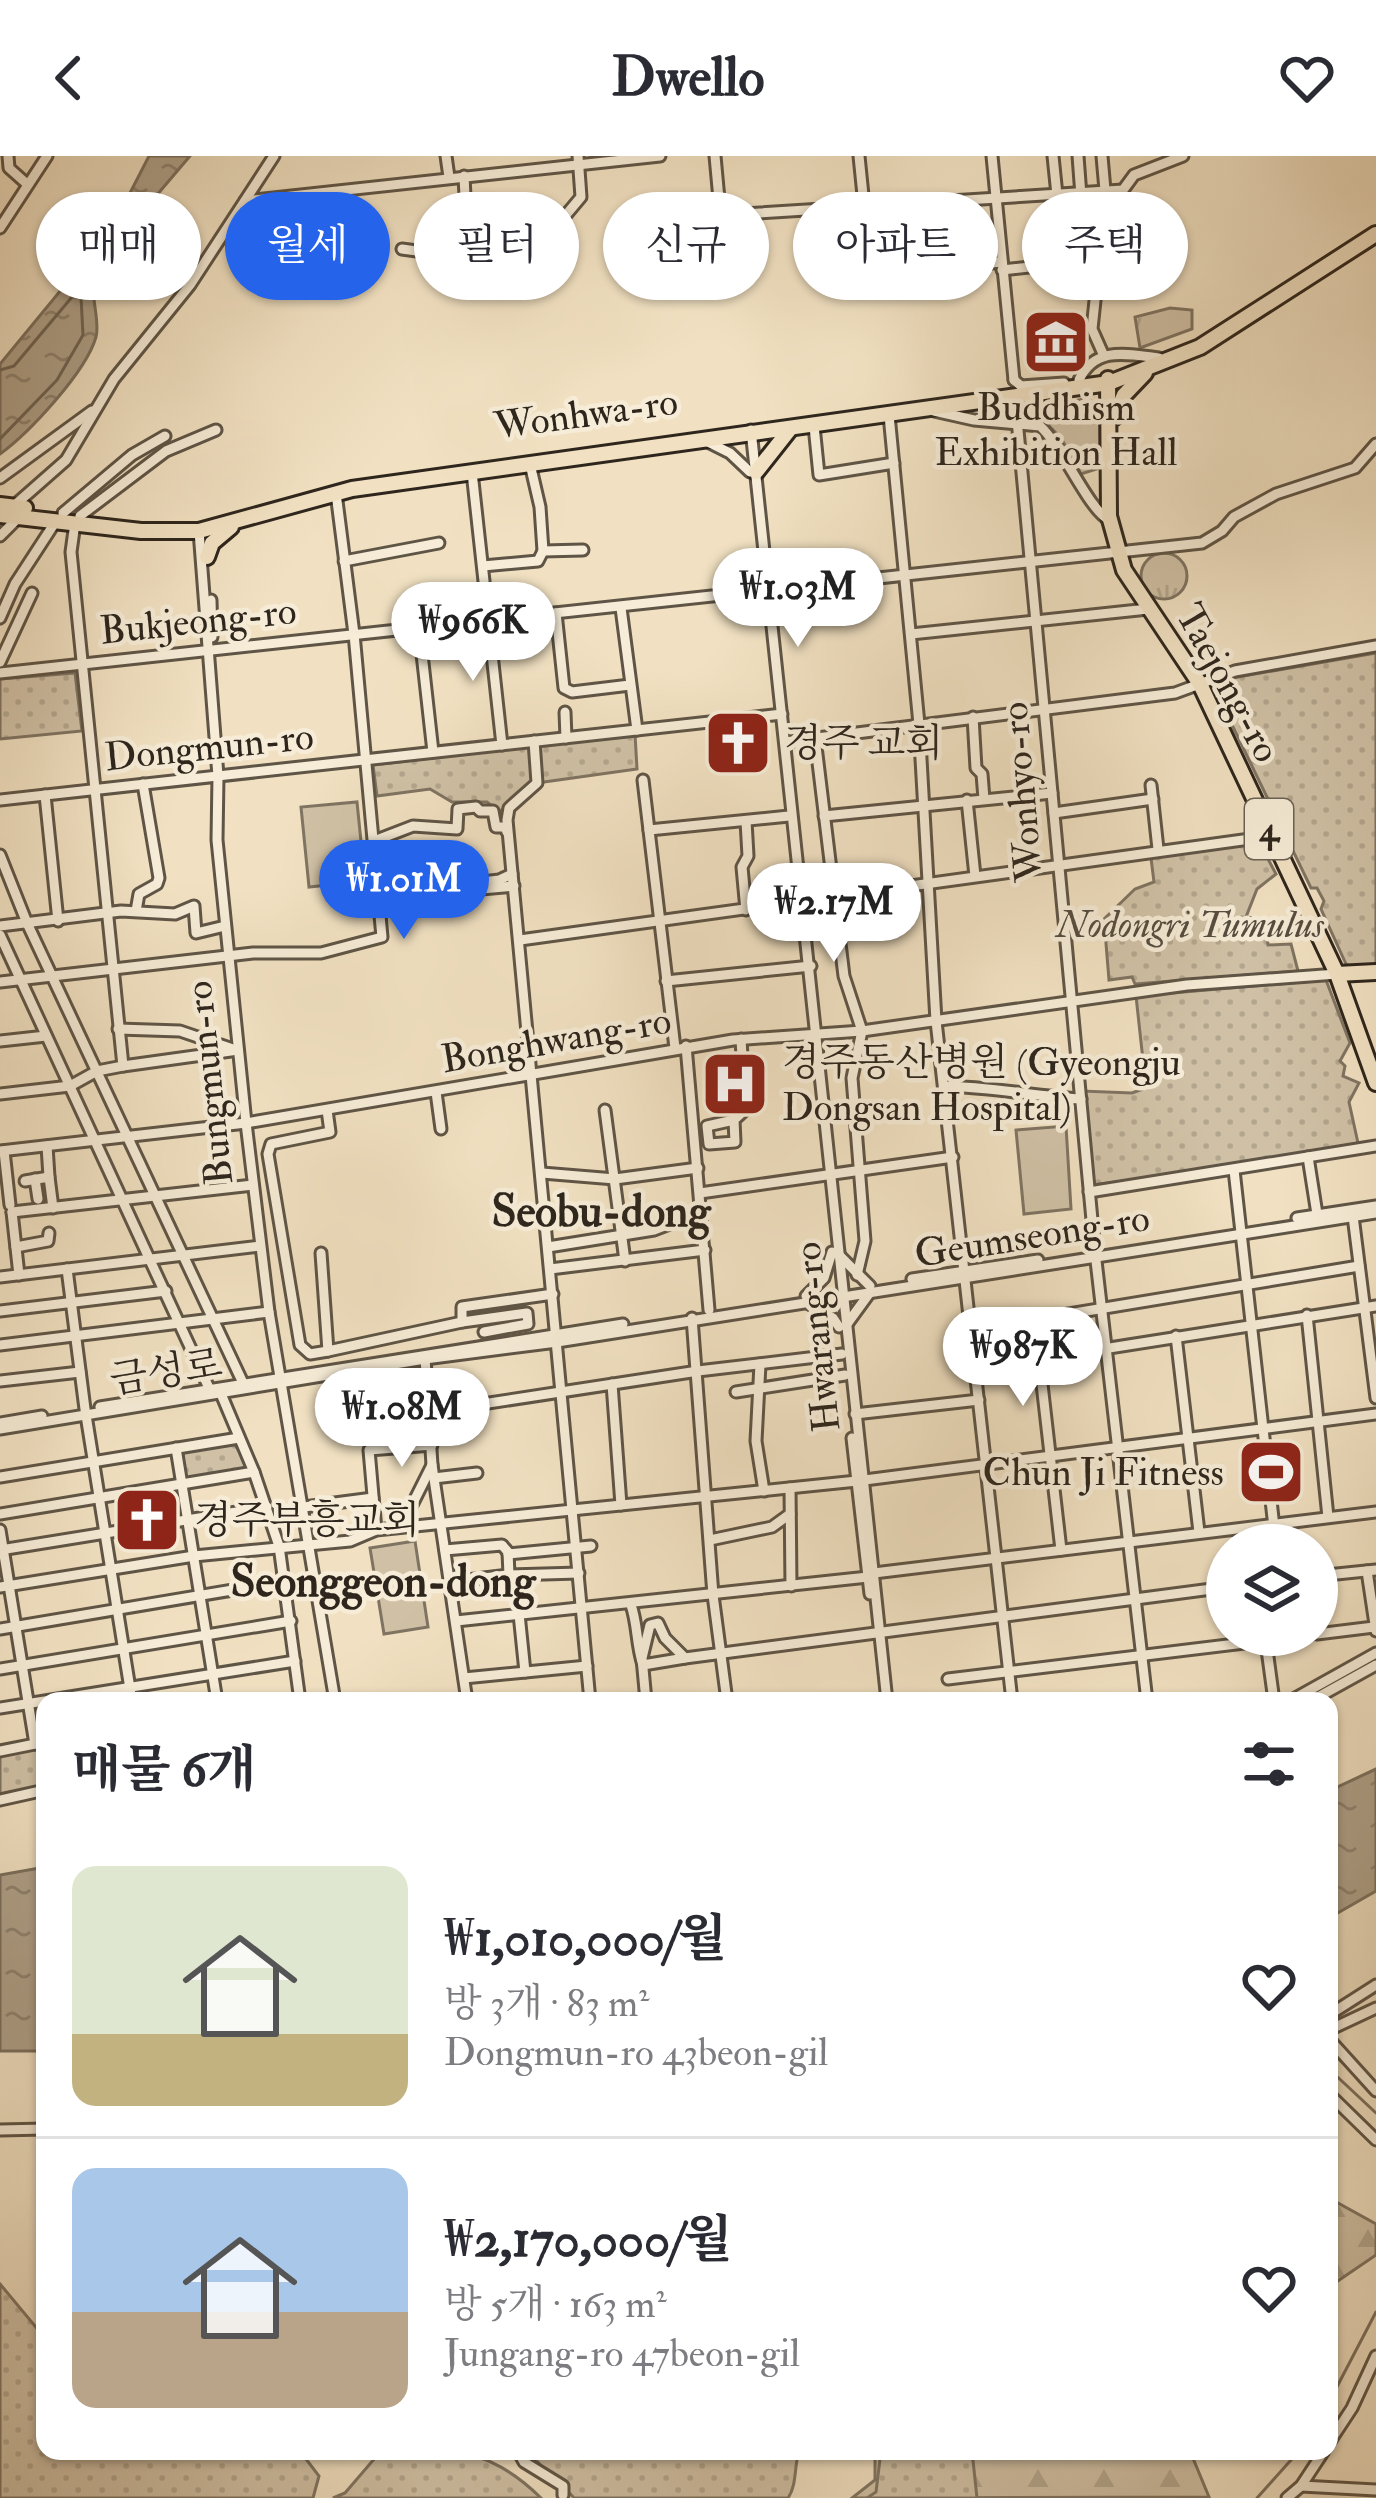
<!DOCTYPE html>
<html lang="ko">
<head>
<meta charset="utf-8">
<style>
  :root { --surface:#fff; --page:#f2f2f3; --text:#2b2b33; --muted:#7c7c81; --line:#e1e1e2; --accent:#2563eb }
  body { margin:0; font-family:"IM FELL Double Pica","Noto Serif KR",serif; background:var(--page); color:var(--text); height:100vh; display:flex; flex-direction:column; font-size:45px; white-space:nowrap }
  * { box-sizing:border-box; margin:0 }
  p { font-size:39px; color:var(--muted) }
  .icon { flex:none; width:66px; height:66px; fill:none; stroke:currentColor; stroke-width:2; stroke-linecap:round; stroke-linejoin:round }
  .map { position:relative; flex:1; overflow:hidden }
  .panel { position:absolute; left:36px; top:1536px; width:1302px; height:768px; display:flex; flex-direction:column; background:var(--surface); border-radius:24px; box-shadow:0 3px 9px #0004 }
  .panel>* { flex:none }
  .hud { position:absolute; left:36px; top:36px; width:1305px; height:108px; display:flex; gap:24px }
  .tools { position:absolute; left:1206px; top:1368px; display:grid; gap:24px }
  .tools a { display:grid; place-items:center; width:132px; height:132px; border-radius:50%; background:var(--surface); box-shadow:0 3px 9px #0004; font-size:60px }
  .price { position:absolute; translate:-50% -102px; padding:0 27px; border-radius:42px; background:#fff; color:#222; font-size:39px; line-height:78px; filter:drop-shadow(0 3px 6px #0008) }
  .price::after { content:''; position:absolute; left:50%; top:72px; width:36px; height:27px; margin-left:-18px; background:inherit; clip-path:polygon(0 0,100% 0,50% 100%) }
  .price.active { background:var(--accent); color:#fff }
  ul { padding:0; list-style:none }
  li { display:flex; align-items:center; gap:36px; height:300px; padding:0 36px }
  li+li { border-top:3px solid var(--line) }
  li span { display:grid; place-items:center; flex:none; width:336px; height:240px; border-radius:24px; color:#555 }
  li>.icon { margin-inline-start:auto }
  span .icon { width:144px; height:144px; fill:#fffc; stroke-width:1 }
  li b { font-size:51px }
  h2 { display:flex; justify-content:space-between; align-items:center; height:144px; padding:0 36px; font-size:51px }
  .pill { padding:0 42px; border-radius:54px; background:var(--surface); box-shadow:0 3px 9px #0004; font-size:42px; line-height:108px }
  .pill.active { background:var(--accent); color:#fff }
  header { display:flex; justify-content:space-between; align-items:center; height:156px; padding:0 36px; background:var(--surface); font-size:54px; font-weight:700 }
  .map>svg:first-child { display:block }
  .grass { fill:url(#grass-tufts); stroke:#7f7462; stroke-width:3 }
  .forest { fill:url(#forest-firs); stroke:#7f7462; stroke-width:3 }
  .park { fill:url(#park-dots); stroke:#7f7462; stroke-width:3 }
  .garden { fill:#d0c1a6; stroke:#7f7462; stroke-width:3 }
  .water { fill:url(#water-ripples); stroke:#7b705e; stroke-width:3 }
  .lines { fill:none; stroke-linecap:round; stroke-linejoin:round }
  .shore { stroke:#6e6454; stroke-width:3 }
  .stream { stroke:#7b705e; stroke-width:3 }
  .minor-casing { stroke:#5f5546; stroke-width:15 }
  .major-casing { stroke:#2e261d; stroke-width:20 }
  .minor { stroke:#f6ecd7; stroke-width:9 }
  .major { stroke:#f1e1c2; stroke-width:14 }
  .labels { text-anchor:middle; dominant-baseline:central; stroke-width:9; stroke-linejoin:round; paint-order:stroke }
  .shield { fill:#f6ecd7; stroke:#6a6155; stroke-width:3 }
  .shield-label { font-size:36px; font-weight:bold; fill:#2e261d }
  .poi-label { font-size:39px; fill:#2e261d; stroke:#f6ecd7; text-anchor:start }
  .street-label { font-size:39px; fill:#2e261d; stroke:#f6ecd7 }
  .park-label { font-size:39px; font-style:italic; fill:#564d3f; stroke:#f6ecd7 }
  .quarter-label { font-size:45px; font-weight:bold; fill:#2e261d; stroke:#f6ecd7 }
</style>
</head>
<body>
<header><svg class="icon" aria-label="back" viewBox="0 0 24 24"><path d="M15 5l-7 7 7 7"/></svg>Dwello<svg class="icon" aria-label="heart" viewBox="0 0 24 24"><path d="M12 20l-8-8c-3-5 5-10 8-4 3-6 11-1 8 4z"/></svg></header>
<div class="map">
<svg width="1376" height="2342" viewBox="0 0 1376 2342">
  <defs>
    <pattern id="grass-tufts" width="24" height="20" patternUnits="userSpaceOnUse" patternTransform="scale(3)"><rect width="24" height="20" fill="#d0c1a6"/><path d="M3 7l-1-3M5 7V3M7 7l1-3M15 17l-1-3M17 17v-4M19 17l1-3" fill="none" stroke="#b3a68e"/></pattern>
    <pattern id="forest-firs" width="22" height="20" patternUnits="userSpaceOnUse" patternTransform="scale(3)"><rect width="22" height="20" fill="#d0c1a6"/><path d="M5 1l3.5 6h-7zM16 11l3.5 6h-7z" fill="#b3a68e"/></pattern>
    <pattern id="park-dots" width="8" height="8" patternUnits="userSpaceOnUse" patternTransform="scale(3)"><rect width="8" height="8" fill="#d0c1a6"/><path d="M2 2h.1M6 6h.1" fill="none" stroke="#b3a68e" stroke-width="1.8" stroke-linecap="round"/></pattern>
    <pattern id="water-ripples" width="26" height="14" patternUnits="userSpaceOnUse" patternTransform="scale(3)"><rect width="26" height="14" fill="#afa18a"/><path d="M2 4q2-2 4 0t4 0M15 11q2-2 4 0t4 0" fill="none" stroke="#8f8370"/></pattern>
  </defs>
  <rect width="100%" height="100%" fill="#f1e1c2"/>
  <filter id="stains"><feTurbulence type="fractalNoise" baseFrequency=".00167" numOctaves="4"/><feColorMatrix values="0 0 0 0 .2 0 0 0 0 .09 0 0 0 0 .02 0 0 0 .5 -.17"/></filter>
  <radialGradient id="worn" r=".72"><stop offset=".6" stop-color="#630" stop-opacity="0"/><stop offset="1" stop-color="#630" stop-opacity=".3"/></radialGradient>
  <g class="grass">
    <polygon points="1170,152 1192,154 1192,173 1140,192 1135,161"/>
    <circle cx="1164" cy="420" r="23"/>
  </g>
  <g class="forest">
    <polygon points="1135,103 1144,113 1043,129 1041,113"/>
    <polygon points="1329,2042 1376,2068 1376,2099 1329,2131"/>
    <polygon points="875,2295 1190,2295 1209,2341 852,2342 875,2324"/>
  </g>
  <g class="park">
    <polygon points="1376,497 1376,810 1354,812 1346,808 1321,753 1324,745 1317,732 1311,732 1218,540 1232,522"/>
    <polygon points="75,517 82,575 0,583 0,523"/>
    <polygon points="635,578 637,613 537,627 499,656 487,646 452,646 430,633 377,640 373,609"/>
    <polygon points="1259,686 1276,718 1257,733 1246,761 1265,763 1268,789 1291,788 1298,815 1135,828 1132,821 1109,824 1104,763 1135,733 1154,726 1151,702"/>
    <polygon points="1326,824 1350,887 1340,905 1345,910 1343,920 1359,927 1349,946 1358,987 1268,1007 1092,1029 1082,935 1132,937 1146,932 1136,840"/>
    <polygon points="233,1286 249,1310 247,1315 184,1322 183,1295"/>
    <polygon points="45,1586 45,1634 0,1644 0,1596"/>
    <polygon points="0,2128 45,2182 45,2295 313,2295 306,2303 319,2320 313,2342 0,2342"/>
    <path d="M381,2295C453,2295 487,2289 541,2342H333L345,2337Z"/>
    <path d="M531,2295H799C794,2311 797,2329 788,2342H574C560,2325 540,2315 531,2295Z"/>
    <polygon points="881,2295 972,2295 977,2342 867,2342 876,2336"/>
  </g>
  <g class="garden">
    <polygon points="1088,242 1100,254 1100,312 1081,318 1061,282 1048,269 1055,264 1052,250"/>
    <polygon points="357,646 365,725 309,731 301,651"/>
    <polygon points="1066,970 1071,1053 1024,1058 1016,974"/>
    <polygon points="415,1385 428,1471 384,1478 370,1392"/>
  </g>
  <g class="water">
    <path d="M149,0H190L145,53L135,97L94,143C95,154 99,171 96,181C86,216 29,277 0,298V208L112,72Z"/>
    <polygon points="1376,1613 1376,1735 1329,1762 1329,1635"/>
    <polygon points="45,1711 45,1895 0,1895 0,1719"/>
  </g>
  <g class="lines">
    <polyline class="shore" points="0,214 14,210 72,141 81,141 83,179 57,224 0,283"/>
    <g class="stream">
      <polyline points="1329,1913 1376,1957"/>
      <polyline points="1329,2246 1376,2156"/>
      <polyline points="1257,2342 1299,2295"/>
    </g>
    <g class="minor-casing">
      <g id="minor">
        <polyline points="8,0 9,12 27,28"/>
        <polyline points="446,0 449,21"/>
        <polyline points="715,0 720,54 728,59 1123,34 1134,19 1183,0"/>
        <polyline points="859,0 871,118 1002,106"/>
        <polyline points="992,0 1014,224"/>
        <polyline points="1053,0 1057,39"/>
        <polyline points="1078,0 1086,106"/>
        <polyline points="245,45 660,0"/>
        <polyline points="0,72 47,0"/>
        <polyline points="402,93 468,102 464,20"/>
        <polyline points="529,103 581,41 578,0"/>
        <polyline points="1002,114 1111,102 1102,0"/>
        <polyline points="1104,200 1092,173 1096,135 1167,120"/>
        <polyline points="1014,224 1021,230 1064,227"/>
        <path d="M1079,224C1095,190 1126,198 1159,202"/>
        <polyline points="1015,242 1095,1096 1147,1545"/>
        <path d="M934,255L974,264L1040,270C1064,292 1089,356 1111,365"/>
        <polyline points="889,259 919,568 936,865 1012,1545"/>
        <polyline points="814,270 819,319 894,307"/>
        <polyline points="751,274 887,1545"/>
        <polyline points="708,286 730,297 750,316"/>
        <polyline points="530,308 540,351 543,395 583,394"/>
        <polyline points="472,316 502,589"/>
        <polyline points="0,322 92,255"/>
        <polyline points="16,348 66,304 114,223 190,129 274,0"/>
        <polyline points="63,357 132,299 165,280"/>
        <polyline points="80,360 166,295 216,274"/>
        <polyline points="75,367 71,396 123,910"/>
        <polyline points="199,375 218,620 217,684 246,967 269,1156 335,1545"/>
        <polyline points="0,380 17,363"/>
        <polyline points="344,405 439,387"/>
        <polyline points="483,410 538,405 543,395"/>
        <polyline points="211,444 212,481"/>
        <polyline points="621,452 637,574"/>
        <polyline points="556,457 564,532 572,536 630,529"/>
        <polyline points="0,462 15,428 56,365"/>
        <polyline points="419,471 433,596"/>
        <polyline points="911,478 1148,453"/>
        <polyline points="0,506 32,437"/>
        <polyline points="0,517 1202,387 1222,375 1234,361 1276,338 1355,312 1376,288"/>
        <polyline points="565,556 566,582"/>
        <polyline points="973,561 976,612 982,618 984,643"/>
        <polyline points="815,582 844,820 862,875 852,922 865,1085 857,1119"/>
        <polyline points="534,585 537,627 509,652 507,664 590,1545"/>
        <polyline points="785,586 1175,537 1235,515 1376,490"/>
        <polyline points="643,624 675,892"/>
        <polyline points="1151,629 1158,693"/>
        <polyline points="45,639 58,765"/>
        <polyline points="0,644 782,558"/>
        <polyline points="967,644 975,720"/>
        <polyline points="1054,657 1153,643"/>
        <polyline points="824,660 1052,637"/>
        <polyline points="746,665 748,700 742,711 746,754"/>
        <polyline points="649,674 789,660"/>
        <polyline points="374,685 413,670 457,673 458,653 476,651 480,655 493,655 496,671 505,671 507,676"/>
        <polyline points="0,699 27,767 243,1227"/>
        <path d="M377,712C400,710 396,714 415,721C431,726 449,722 466,728L467,736"/>
        <polyline points="466,728 499,724 512,718"/>
        <polyline points="380,742 514,730"/>
        <polyline points="136,755 139,738 157,728 159,722 143,628"/>
        <polyline points="0,770 121,755 175,758 194,750 196,777 225,770"/>
        <polyline points="0,779 209,1232"/>
        <polyline points="520,784 1272,680"/>
        <polyline points="666,825 811,810"/>
        <polyline points="0,826 253,797 321,797 382,781 354,478 336,337"/>
        <polyline points="118,873 180,875 233,893"/>
        <polyline points="0,885 46,880"/>
        <polyline points="686,890 709,1154"/>
        <path d="M944,930C991,931 1035,940 1081,943"/>
        <polyline points="436,936 441,973"/>
        <polyline points="0,938 70,930 97,915 123,910 238,894"/>
        <polyline points="327,954 330,976 271,988 268,998 300,1189 310,1198 328,1195 462,1166"/>
        <polyline points="605,954 625,1105"/>
        <polyline points="734,964 707,970 709,988 735,986 734,964 745,954 741,883"/>
        <polyline points="47,990 49,1021"/>
        <polyline points="0,995 246,967 733,884 862,875 1187,829 1337,818"/>
        <polyline points="4,995 10,1049"/>
        <polyline points="1308,1001 1317,1058"/>
        <polyline points="1234,1014 1276,1389"/>
        <polyline points="542,1017 615,1023 698,1012"/>
        <polyline points="35,1023 38,1043"/>
        <polyline points="25,1025 49,1021 53,1052"/>
        <polyline points="1089,1036 1376,990"/>
        <polyline points="700,1037 953,1001"/>
        <polyline points="12,1056 253,1029"/>
        <polyline points="12,1056 19,1119"/>
        <polyline points="1353,1060 1376,1242"/>
        <polyline points="1297,1062 1376,1050"/>
        <polyline points="16,1091 48,1085 49,1077"/>
        <polyline points="548,1091 654,1074 680,1064"/>
        <polyline points="321,1097 328,1195"/>
        <polyline points="840,1100 870,1130"/>
        <polyline points="67,1113 85,1253 132,1545"/>
        <polyline points="550,1113 705,1094"/>
        <polyline points="0,1121 260,1090"/>
        <polyline points="912,1123 1038,1104"/>
        <polyline points="806,1140 824,1122 832,1096"/>
        <polyline points="806,1146 833,1162 839,1171"/>
        <polyline points="0,1155 166,1135"/>
        <polyline points="1307,1159 1328,1361"/>
        <polyline points="692,1162 713,1439 727,1545"/>
        <polyline points="847,1168 871,1135"/>
        <polyline points="971,1174 1359,1110"/>
        <polyline points="484,1176 528,1168 527,1157 462,1166 462,1151 553,1138"/>
        <polyline points="1176,1180 1199,1376"/>
        <polyline points="0,1189 269,1156"/>
        <polyline points="425,1202 432,1309 467,1545"/>
        <polyline points="1039,1202 1061,1394"/>
        <polyline points="760,1208 756,1285 764,1335"/>
        <polyline points="976,1213 1376,1150"/>
        <polyline points="0,1225 80,1216"/>
        <polyline points="612,1228 621,1349"/>
        <polyline points="219,1233 254,1316 279,1390 300,1545"/>
        <polyline points="736,1236 845,1219"/>
        <polyline points="100,1251 623,1168"/>
        <polyline points="430,1256 698,1215 842,1198"/>
        <polyline points="855,1258 979,1244"/>
        <polyline points="0,1267 42,1260"/>
        <polyline points="0,1273 425,1203 557,1186 1376,1057"/>
        <polyline points="852,1282 870,1438"/>
        <polyline points="176,1292 217,1545"/>
        <polyline points="0,1321 239,1282"/>
        <polyline points="434,1322 477,1317"/>
        <polyline points="790,1332 791,1430"/>
        <polyline points="304,1351 373,1342"/>
        <polyline points="0,1358 254,1316"/>
        <polyline points="401,1371 432,1309"/>
        <polyline points="0,1374 35,1588"/>
        <polyline points="376,1374 369,1294 432,1289"/>
        <polyline points="710,1384 772,1371 790,1358"/>
        <polyline points="0,1394 267,1351"/>
        <polyline points="445,1394 502,1389 508,1396 509,1419 579,1417"/>
        <polyline points="508,1398 591,1390"/>
        <polyline points="1367,1415 1376,1475"/>
        <polyline points="874,1417 1376,1356"/>
        <polyline points="1317,1420 1376,1414"/>
        <polyline points="450,1426 509,1419"/>
        <polyline points="0,1431 194,1400 350,1385 376,1374 857,1325 1376,1258"/>
        <path d="M631,1449C638,1469 636,1488 643,1509L685,1502"/>
        <polyline points="519,1458 525,1516"/>
        <polyline points="456,1465 868,1421"/>
        <polyline points="0,1473 286,1425"/>
        <polyline points="1317,1478 1374,1471"/>
        <polyline points="1265,1479 1274,1545"/>
        <polyline points="0,1513 291,1465"/>
        <polyline points="464,1522 587,1510"/>
        <polyline points="948,1523 1310,1479"/>
        <polyline points="646,1545 642,1502 650,1469 658,1467 665,1482 685,1502 1227,1431"/>
        <polyline points="1290,1545 1376,1497"/>
        <polyline points="1311,1545 1376,1509"/>
        <polyline points="0,1552 295,1505"/>
        <polyline points="0,1595 45,1586"/>
        <polyline points="0,1644 45,1634"/>
        <polyline points="1329,1859 1376,1829"/>
        <polyline points="1329,1874 1376,1852"/>
        <polyline points="1329,1883 1376,1935"/>
        <polyline points="1329,1938 1376,1984"/>
        <polyline points="0,1974 45,1973"/>
        <polyline points="1329,2287 1352,2252 1376,2200"/>
        <polyline points="518,2295 524,2306 563,2330 563,2339"/>
        <polyline points="1301,2330 1376,2334"/>
        <polyline points="1287,2342 1301,2330 1324,2295"/>
      </g>
    </g>
    <g class="major-casing">
      <g id="major">
        <polyline points="1108,223 1109,360 1124,414 1200,528 1337,818 1376,927"/>
        <polyline points="1115,261 1124,239 1145,217"/>
        <polyline points="756,316 790,273"/>
        <polyline points="0,349 25,352"/>
        <polyline points="0,359 141,375 199,375 352,333 1109,227 1200,191 1376,78"/>
        <polyline points="207,401 212,387 231,371"/>
        <polyline points="1337,818 1376,816"/>
      </g>
    </g>
    <use href="#minor" class="minor"/>
    <use href="#major" class="major"/>
  </g>
  <defs>
    <g id="museum-square" transform="scale(3.45)"><rect x="-9" y="-9" width="18" height="18" rx="4" fill="#8f2418" stroke="#f6ecd7"/><path d="M0-6L6-3V-2H-6V-3ZM-5-1h2V3h-2ZM-1-1h2V3h-2ZM3-1h2V3H3ZM-6 4H6V6H-6Z" fill="#fff"/></g>
    <g id="church-square" transform="scale(3.45)"><rect x="-9" y="-9" width="18" height="18" rx="4" fill="#8f2418" stroke="#f6ecd7"/><path d="M-1.2-6h2.4v3.5h3.3v2.4h-3.3V6h-2.4V-.1h-3.3v-2.4h3.3Z" fill="#fff"/></g>
    <g id="hospital-square" transform="scale(3.45)"><rect x="-9" y="-9" width="18" height="18" rx="4" fill="#8f2418" stroke="#f6ecd7"/><path d="M-5-5h3v3.5h4V-5h3V5h-3V1.5h-4V5h-3Z" fill="#fff"/></g>
    <g id="stadium-square" transform="scale(3.45)"><rect x="-9" y="-9" width="18" height="18" rx="4" fill="#8f2418" stroke="#f6ecd7"/><path d="M0-5a6.5 5 0 1 0 0 10a6.5 5 0 1 0 0-10ZM-3.5-1.8h7v3.6h-7Z" fill="#fff"/></g>
  </defs>
  <g fill-rule="evenodd">
    <use href="#museum-square" x="1056" y="186"/>
    <use href="#church-square" x="738" y="587"/>
    <use href="#hospital-square" x="735" y="928"/>
    <use href="#stadium-square" x="1271" y="1316"/>
    <use href="#church-square" x="147" y="1364"/>
  </g>
  <g class="labels">
    <rect class="shield" x="1245" y="643" width="48" height="60" rx="9"/>
    <g class="shield-label">
      <text x="1269" y="673">4</text>
    </g>
    <g class="poi-label">
      <text x="1056" y="251" text-anchor="middle">Buddhism<tspan x="1056" dy="45">Exhibition Hall</tspan></text>
      <text x="784" y="587">경주 교회</text>
      <text x="782" y="906">경주동산병원 (Gyeongju<tspan x="782" dy="45">Dongsan Hospital)</tspan></text>
      <text x="1224" y="1316" text-anchor="end">Chun Ji Fitness</text>
      <text x="194" y="1364">경주부흥교회</text>
    </g>
    <g class="street-label">
      <text transform="translate(586 258) rotate(-8)">Wonhwa-ro</text>
      <text transform="translate(198 465) rotate(-6)">Bukjeong-ro</text>
      <text transform="translate(1228 527) rotate(61)">Taejong-ro</text>
      <text transform="translate(209 591) rotate(-6)">Dongmun-ro</text>
      <text transform="translate(1022 636) rotate(-95)">Wonhyo-ro</text>
      <text transform="translate(556 884) rotate(-10)">Bonghwang-ro</text>
      <text transform="translate(209 927) rotate(-96)">Bungmun-ro</text>
      <text transform="translate(1032 1080) rotate(-9)">Geumseong-ro</text>
      <text transform="translate(817 1181) rotate(-96)">Hwarang-ro</text>
      <text transform="translate(166 1216) rotate(-9)">금성로</text>
    </g>
    <g class="park-label">
      <text x="1190" y="768">Nodongri Tumulus</text>
    </g>
    <g class="quarter-label">
      <text x="601" y="1056">Seobu-dong</text>
      <text x="383" y="1426">Seonggeon-dong</text>
    </g>
  </g>
  <rect width="100%" height="100%" filter="url(#stains)"/>
  <rect width="100%" height="100%" fill="url(#worn)"/>
</svg>
<div class="tools">
<a><svg class="icon" aria-label="layers" viewBox="0 0 24 24"><path d="M12 4l9 5-9 5-9-5zM3 14l9 5 9-5"/></svg></a>
</div>
<b class="price" style="left:798px;top:494px">₩1.03M</b>
<b class="price" style="left:473px;top:528px">₩966K</b>
<b class="price active" style="left:404px;top:786px">₩1.01M</b>
<b class="price" style="left:834px;top:809px">₩2.17M</b>
<b class="price" style="left:1023px;top:1253px">₩987K</b>
<b class="price" style="left:402px;top:1314px">₩1.08M</b>
<div class="hud">
<a class="pill">매매</a>
<a class="pill active">월세</a>
<a class="pill">필터</a>
<a class="pill">신규</a>
<a class="pill">아파트</a>
<a class="pill">주택</a>
</div>
<section class="panel">
<h2>매물 6개<svg class="icon" aria-label="filters" viewBox="0 0 24 24"><path d="M4 7h16M4 17h16"/><circle cx="9" cy="7" r="2"/><circle cx="15" cy="17" r="2"/></svg></h2>
<ul>
<li><span style="background:linear-gradient(#dfe7d0 70%,#c2b280 0)"><svg class="icon" aria-label="home" viewBox="0 0 24 24"><path d="M3 11l9-7 9 7M6 9v11h12V9"/></svg></span><div><b>₩1,010,000/월</b><p>방 3개 · 83 m²</p><p>Dongmun-ro 43beon-gil</p></div><svg class="icon" aria-label="heart" viewBox="0 0 24 24"><path d="M12 20l-8-8c-3-5 5-10 8-4 3-6 11-1 8 4z"/></svg></li>
<li><span style="background:linear-gradient(#a9c7e8 60%,#b9a48a 0)"><svg class="icon" aria-label="home" viewBox="0 0 24 24"><path d="M3 11l9-7 9 7M6 9v11h12V9"/></svg></span><div><b>₩2,170,000/월</b><p>방 5개 · 163 m²</p><p>Jungang-ro 47beon-gil</p></div><svg class="icon" aria-label="heart" viewBox="0 0 24 24"><path d="M12 20l-8-8c-3-5 5-10 8-4 3-6 11-1 8 4z"/></svg></li>
</ul>
</section>
</div>
</body>
</html>
